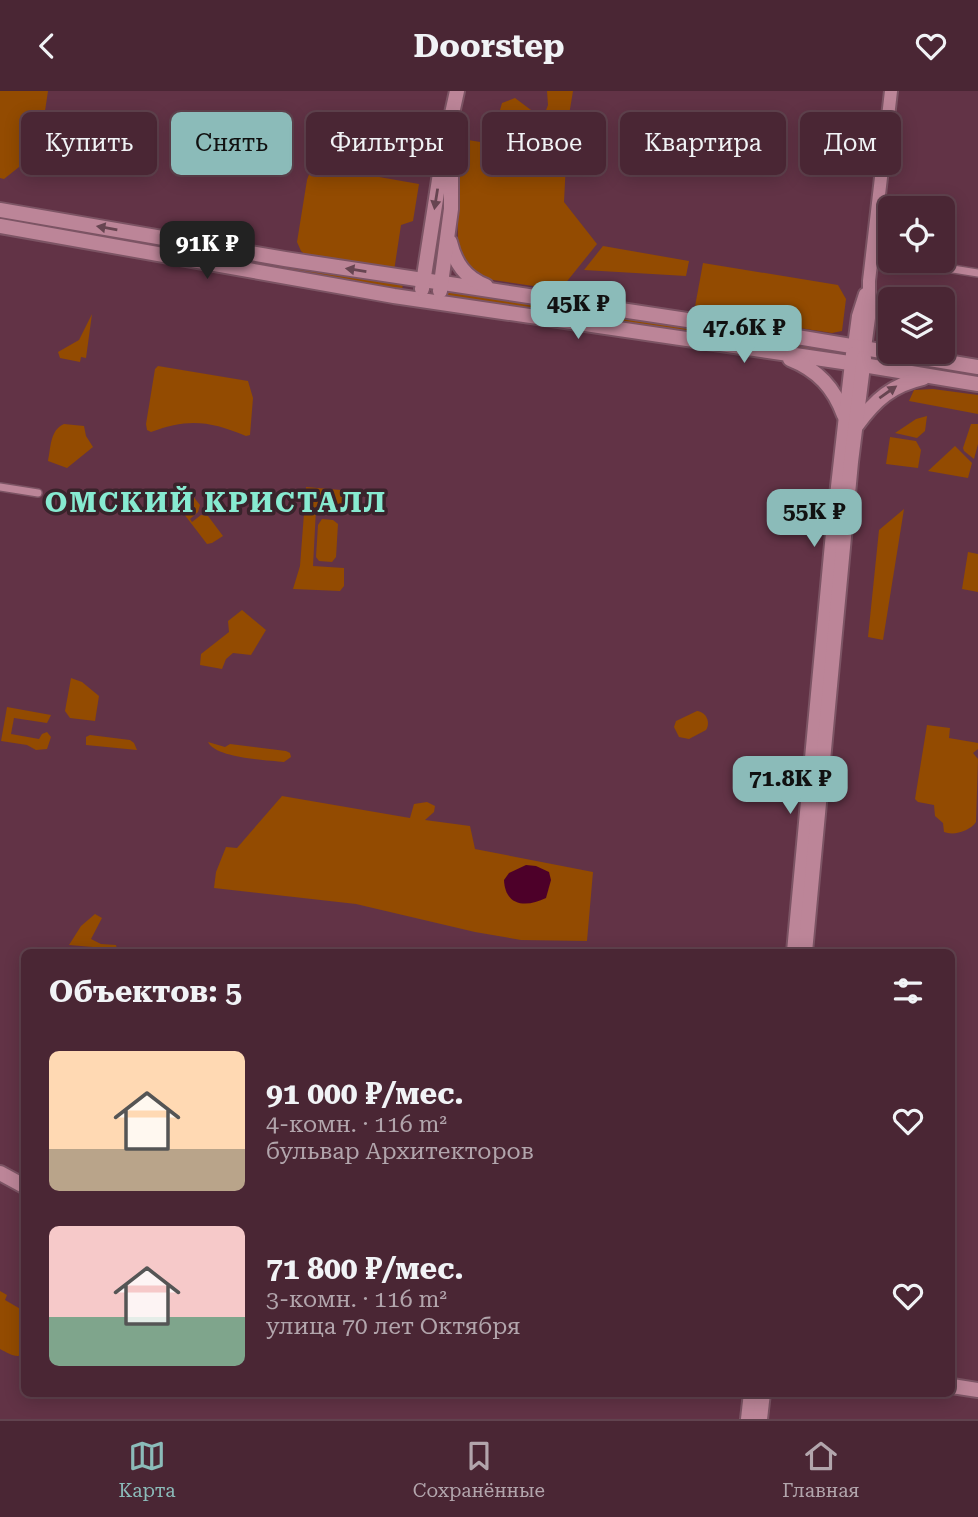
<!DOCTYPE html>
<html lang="ru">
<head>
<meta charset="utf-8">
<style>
  :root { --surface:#4a2634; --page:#543240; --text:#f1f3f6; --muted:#b2a5ac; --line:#61434f; --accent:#8bbbb9 }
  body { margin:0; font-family:"Roboto Serif",serif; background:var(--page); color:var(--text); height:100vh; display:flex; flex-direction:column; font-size:26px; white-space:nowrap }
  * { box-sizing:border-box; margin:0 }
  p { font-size:23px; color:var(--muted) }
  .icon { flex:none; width:38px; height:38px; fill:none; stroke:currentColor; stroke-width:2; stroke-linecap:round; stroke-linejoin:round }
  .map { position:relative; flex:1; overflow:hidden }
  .details { position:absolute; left:21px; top:858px; width:934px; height:448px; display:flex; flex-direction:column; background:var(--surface); border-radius:10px; box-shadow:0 4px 18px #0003,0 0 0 2px var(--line) }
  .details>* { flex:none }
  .top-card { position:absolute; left:21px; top:21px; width:936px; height:63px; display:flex; gap:14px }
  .buttons { position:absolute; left:878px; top:105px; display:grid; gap:14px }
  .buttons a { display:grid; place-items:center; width:77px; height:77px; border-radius:10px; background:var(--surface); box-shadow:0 4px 18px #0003,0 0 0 2px var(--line); font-size:35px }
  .price { position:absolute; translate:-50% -60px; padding:0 16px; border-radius:14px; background:var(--accent); color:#111; font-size:23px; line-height:46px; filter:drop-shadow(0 2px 4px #0008) }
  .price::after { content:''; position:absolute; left:50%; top:42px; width:21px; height:16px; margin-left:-10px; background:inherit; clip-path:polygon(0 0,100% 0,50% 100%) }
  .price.active { background:#222; color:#fff }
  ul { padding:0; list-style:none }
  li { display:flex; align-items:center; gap:21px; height:175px; padding:0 28px }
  li span { display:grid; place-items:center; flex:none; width:196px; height:140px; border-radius:10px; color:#555 }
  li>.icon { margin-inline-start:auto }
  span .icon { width:84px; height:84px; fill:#fffc; stroke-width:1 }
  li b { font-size:30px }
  h2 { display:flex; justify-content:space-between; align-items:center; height:84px; padding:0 28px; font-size:30px }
  .tag { padding:0 24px; border-radius:10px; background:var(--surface); box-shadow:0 4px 18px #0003,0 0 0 2px var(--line); font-size:24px; line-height:63px }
  .tag.active { background:var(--accent); color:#111 }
  header { display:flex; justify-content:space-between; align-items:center; height:91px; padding:0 28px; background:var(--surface); font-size:32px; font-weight:700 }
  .tab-bar { display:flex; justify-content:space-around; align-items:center; height:98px; border-top:2px solid var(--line); background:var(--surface); font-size:19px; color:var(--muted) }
  .tab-bar a { display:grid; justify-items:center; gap:4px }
  .tab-bar .active { color:var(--accent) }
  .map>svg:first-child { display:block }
  .green { fill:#934b01 }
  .water { fill:#4d0029 }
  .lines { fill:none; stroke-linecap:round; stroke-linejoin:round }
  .minor-casing { stroke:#7c5464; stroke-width:10 }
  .tertiary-casing { stroke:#7c5464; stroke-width:16 }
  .secondary-casing { stroke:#7c5464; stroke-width:18 }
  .minor { stroke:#bc8598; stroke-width:7 }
  .tertiary { stroke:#bc8598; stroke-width:12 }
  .secondary { stroke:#bc8598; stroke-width:14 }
  .oneway { fill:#674551 }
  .labels { text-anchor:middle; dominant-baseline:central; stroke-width:7; stroke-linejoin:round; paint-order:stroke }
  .district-label { font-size:28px; font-weight:bold; letter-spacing:2px; fill:#87ead1; stroke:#39232b }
</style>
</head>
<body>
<header><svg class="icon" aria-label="back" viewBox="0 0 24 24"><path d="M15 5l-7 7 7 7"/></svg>Doorstep<svg class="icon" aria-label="heart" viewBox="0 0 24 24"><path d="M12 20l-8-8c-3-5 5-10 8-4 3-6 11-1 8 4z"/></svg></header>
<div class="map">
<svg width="978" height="1328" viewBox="0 0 978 1328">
  <rect width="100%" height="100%" fill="#623346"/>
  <g class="green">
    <polygon points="0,0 48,0 39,60 4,88 0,87"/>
    <path d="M547,0H573L567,36L554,35L549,24C533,34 530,28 515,34L509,32L500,19L502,12L515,7L535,22H545L548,14Z"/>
    <polygon points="468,49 550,62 549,66 566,71 564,111 597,153 560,199 493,189 480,186 465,172 458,156 457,62 459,56"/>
    <path d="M322,76L419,93L413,130L401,134L394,180L308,166L301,160L297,151L307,89C310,80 312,77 322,76Z"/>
    <polygon points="115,146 403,193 402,199 114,150"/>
    <polygon points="603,155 689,170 686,185 584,179"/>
    <polygon points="703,172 838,194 846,208 842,240 832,242 694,221"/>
    <polygon points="445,201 837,259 836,262 445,205"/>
    <polygon points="92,223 86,267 81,266 80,271 60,267 58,261 79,249"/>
    <path d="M158,275L248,290L253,307L250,344L246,345C210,330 188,327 151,341L147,339L146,333L155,278Z"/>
    <polygon points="933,298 978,304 978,323 909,310 914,299"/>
    <polygon points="927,325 925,340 917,347 895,342 916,328"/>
    <path d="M64,333L84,335L86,345L93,356L67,377L48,370C51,356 50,339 64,333Z"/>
    <polygon points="971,333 978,333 978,353 974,368 964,360 963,357"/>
    <polygon points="890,346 916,350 921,359 918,377 886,373"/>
    <polygon points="955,355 972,372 968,387 928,380"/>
    <polygon points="306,396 341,399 346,409 346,419 316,418 313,475 344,477 344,495 340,500 293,498 300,475"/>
    <polygon points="187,398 200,414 198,421 190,428 192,431 201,424 208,425 223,445 212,452 207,453 174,410"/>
    <polygon points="904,418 883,549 868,546 879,439"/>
    <polygon points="322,428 333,429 338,433 336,466 332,471 319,470 316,466 318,434"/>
    <polygon points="968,461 978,463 978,501 962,498"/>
    <polygon points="242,519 266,539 251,564 233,562 226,568 222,578 200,574 201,563 229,541 228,530"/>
    <polygon points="71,587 82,591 99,605 95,630 70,627 65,620"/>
    <polygon points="7,616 51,624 47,632 14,627 11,643 39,648 42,643 47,641 51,646 47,658 36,659 27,654 1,650"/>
    <path d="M697,620C706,621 711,631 706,639L689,648L679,646L674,636L676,630Z"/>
    <path d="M927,634L950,637L949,647L978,652V658L973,662L978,668L976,731C970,740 954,745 944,741L943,732L935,725L934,714L918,711L915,708Z"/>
    <polygon points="90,644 130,649 134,652 137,659 86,654 86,646"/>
    <path d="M208,651L225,656L230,653L286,660L290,662L291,666L284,671C265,669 216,667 208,651Z"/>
    <polygon points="282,705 410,727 414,713 427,711 435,715 434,721 425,729 470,735 475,758 593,781 587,850 521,849 475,841 356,813 214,797 216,781 226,756 237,757"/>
    <polygon points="95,823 102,827 91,848 101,853 116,854 117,858 69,854 81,835"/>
    <path d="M0,1200L7,1204L5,1209L24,1220V1263C16,1268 8,1262 0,1258Z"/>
  </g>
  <path class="water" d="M526,774L536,775L549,781L551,789L546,807C526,817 505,815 504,789L509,782Z"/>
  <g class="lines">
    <g class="minor-casing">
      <g id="minor">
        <polyline points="872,164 891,168"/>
        <polyline points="903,170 978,182"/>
        <polyline points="0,396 38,402"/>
      </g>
    </g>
    <g class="tertiary-casing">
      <g id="tertiary">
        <polyline points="854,255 858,225 865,203"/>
        <polyline points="865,257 869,227 869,190 891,0"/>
      </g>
    </g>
    <g class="secondary-casing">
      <g id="secondary">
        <polyline points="0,119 285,168 773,242 978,276"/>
        <polyline points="0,135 394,205 863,274 978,293"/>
        <path d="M450,151C455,172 465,187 486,195"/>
        <polyline points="422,198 443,63 457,0"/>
        <polyline points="440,200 451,118 451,57"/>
        <path d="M790,268C818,279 834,297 844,324"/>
        <path d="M857,334C875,309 892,294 923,287"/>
        <polyline points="794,861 834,431 853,263"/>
        <polyline points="805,861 851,371 864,267"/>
        <polyline points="0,1082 24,1095"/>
        <polyline points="952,1295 978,1299"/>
        <polyline points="748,1328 751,1302"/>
        <polyline points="760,1328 763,1302"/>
      </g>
    </g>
    <use href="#minor" class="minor"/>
    <use href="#tertiary" class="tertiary"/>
    <use href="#secondary" class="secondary"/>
  </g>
  <defs><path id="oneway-solid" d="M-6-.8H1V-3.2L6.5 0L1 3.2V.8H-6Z" transform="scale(1.75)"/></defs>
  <g class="oneway">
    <use href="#oneway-solid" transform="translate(436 108) rotate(99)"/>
    <use href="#oneway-solid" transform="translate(107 137) rotate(-170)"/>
    <use href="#oneway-solid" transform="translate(356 179) rotate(-171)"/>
    <use href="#oneway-solid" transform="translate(888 301) rotate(-35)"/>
  </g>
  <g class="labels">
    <g class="district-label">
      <text x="216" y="411">ОМСКИЙ КРИСТАЛЛ</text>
    </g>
  </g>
</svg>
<div class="buttons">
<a><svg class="icon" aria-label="locate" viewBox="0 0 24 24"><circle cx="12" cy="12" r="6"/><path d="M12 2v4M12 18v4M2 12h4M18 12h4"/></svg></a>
<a><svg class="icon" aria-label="layers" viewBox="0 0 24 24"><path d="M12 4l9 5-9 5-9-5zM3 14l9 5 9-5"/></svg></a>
</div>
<b class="price active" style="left:207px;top:190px">91K ₽</b>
<b class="price" style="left:578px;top:250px">45K ₽</b>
<b class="price" style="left:744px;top:274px">47.6K ₽</b>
<b class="price" style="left:814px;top:458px">55K ₽</b>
<b class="price" style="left:790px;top:725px">71.8K ₽</b>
<div class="top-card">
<a class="tag">Купить</a>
<a class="tag active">Снять</a>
<a class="tag">Фильтры</a>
<a class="tag">Новое</a>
<a class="tag">Квартира</a>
<a class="tag">Дом</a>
</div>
<section class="details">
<h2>Объектов: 5<svg class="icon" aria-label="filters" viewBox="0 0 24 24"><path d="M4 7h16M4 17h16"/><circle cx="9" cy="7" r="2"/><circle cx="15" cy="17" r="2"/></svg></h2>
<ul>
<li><span style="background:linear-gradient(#ffd9b3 70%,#b9a48a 0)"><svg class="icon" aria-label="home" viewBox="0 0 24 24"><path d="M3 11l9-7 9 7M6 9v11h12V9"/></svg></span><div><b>91 000 ₽/мес.</b><p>4-комн. · 116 m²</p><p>бульвар Архитекторов</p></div><svg class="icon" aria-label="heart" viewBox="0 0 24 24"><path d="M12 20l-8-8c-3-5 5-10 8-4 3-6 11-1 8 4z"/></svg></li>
<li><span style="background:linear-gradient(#f6c9c9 65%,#7fa58c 0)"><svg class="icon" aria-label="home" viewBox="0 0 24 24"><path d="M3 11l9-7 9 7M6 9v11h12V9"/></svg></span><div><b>71 800 ₽/мес.</b><p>3-комн. · 116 m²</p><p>улица 70 лет Октября</p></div><svg class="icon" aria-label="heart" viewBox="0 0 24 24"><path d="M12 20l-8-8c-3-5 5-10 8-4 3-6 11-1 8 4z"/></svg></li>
</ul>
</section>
</div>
<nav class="tab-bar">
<a class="active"><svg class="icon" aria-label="map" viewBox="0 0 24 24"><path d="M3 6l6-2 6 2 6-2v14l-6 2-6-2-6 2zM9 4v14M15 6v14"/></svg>Карта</a>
<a><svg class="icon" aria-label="saved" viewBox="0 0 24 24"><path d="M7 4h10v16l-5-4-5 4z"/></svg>Сохранённые</a>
<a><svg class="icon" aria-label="home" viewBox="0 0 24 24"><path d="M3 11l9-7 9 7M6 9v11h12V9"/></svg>Главная</a>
</nav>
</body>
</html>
